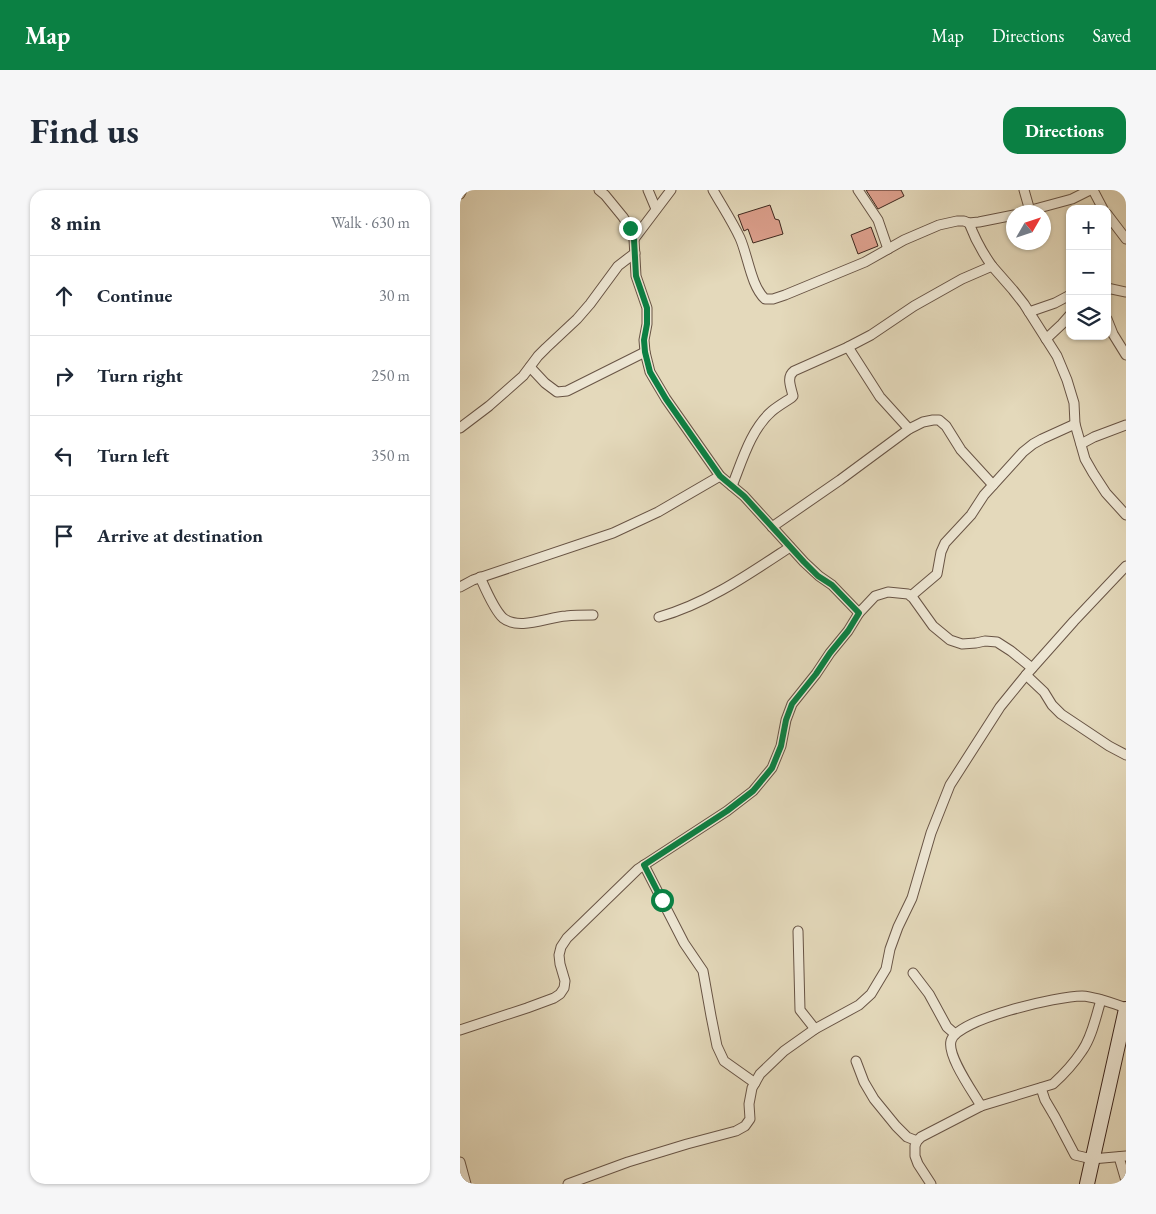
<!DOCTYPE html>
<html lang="en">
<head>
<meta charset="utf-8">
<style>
	body { margin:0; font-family:"EB Garamond",serif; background:#f6f6f7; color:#1f2937 }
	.controls { position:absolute; right:15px; top:15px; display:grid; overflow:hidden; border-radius:10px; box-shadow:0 1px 4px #0004 }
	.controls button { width:45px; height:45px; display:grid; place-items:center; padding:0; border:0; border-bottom:1px solid #e0e1e3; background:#fff; color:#1f2937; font:25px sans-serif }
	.compass { position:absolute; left:546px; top:15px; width:45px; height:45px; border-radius:50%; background:#fff; box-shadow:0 1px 4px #0004; rotate:51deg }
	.stop { position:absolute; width:15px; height:15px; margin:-11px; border:4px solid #0b8043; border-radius:50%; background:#fff }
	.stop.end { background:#0b8043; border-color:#fff; box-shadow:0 1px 5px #0008 }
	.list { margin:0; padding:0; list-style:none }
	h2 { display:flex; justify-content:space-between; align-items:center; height:65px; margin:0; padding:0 20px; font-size:21px }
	h2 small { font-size:16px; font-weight:400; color:#747a83 }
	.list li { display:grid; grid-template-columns:32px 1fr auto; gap:15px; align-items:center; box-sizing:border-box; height:80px; padding:0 20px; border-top:1px solid #e0e1e3 }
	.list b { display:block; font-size:19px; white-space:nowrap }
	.list em { font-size:16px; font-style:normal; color:#747a83 }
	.icon { flex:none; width:28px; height:28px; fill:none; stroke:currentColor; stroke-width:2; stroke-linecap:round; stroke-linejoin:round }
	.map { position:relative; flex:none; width:666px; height:994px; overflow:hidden; border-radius:15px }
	header { display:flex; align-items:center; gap:30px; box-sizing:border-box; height:70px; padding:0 25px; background:#0b8043; color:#fff }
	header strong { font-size:24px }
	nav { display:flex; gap:28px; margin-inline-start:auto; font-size:18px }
	.intro { display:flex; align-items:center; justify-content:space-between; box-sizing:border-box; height:120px; padding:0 30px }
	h1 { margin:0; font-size:35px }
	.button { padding:12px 22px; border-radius:15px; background:#0b8043; color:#fff; font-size:18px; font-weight:700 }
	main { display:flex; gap:30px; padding:0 30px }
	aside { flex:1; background:#fff; border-radius:15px; box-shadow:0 1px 4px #0004 }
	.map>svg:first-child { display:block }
</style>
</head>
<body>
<header>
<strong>Map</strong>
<nav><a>Map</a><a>Directions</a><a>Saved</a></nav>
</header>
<div class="intro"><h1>Find us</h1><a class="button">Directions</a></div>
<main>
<aside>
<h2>8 min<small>Walk · 630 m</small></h2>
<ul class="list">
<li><svg class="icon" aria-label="ahead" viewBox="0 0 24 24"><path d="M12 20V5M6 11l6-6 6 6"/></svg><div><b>Continue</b></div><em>30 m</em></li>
<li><svg class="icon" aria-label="right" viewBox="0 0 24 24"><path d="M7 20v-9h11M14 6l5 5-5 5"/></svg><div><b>Turn right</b></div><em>250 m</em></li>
<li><svg class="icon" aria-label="left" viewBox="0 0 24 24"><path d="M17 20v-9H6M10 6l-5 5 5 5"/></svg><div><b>Turn left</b></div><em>350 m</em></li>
<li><svg class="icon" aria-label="arrive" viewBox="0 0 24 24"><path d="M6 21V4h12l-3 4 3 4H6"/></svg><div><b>Arrive at destination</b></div></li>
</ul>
</aside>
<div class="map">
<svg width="666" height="994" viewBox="0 0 666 994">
	<rect width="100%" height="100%" fill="#e4d9bb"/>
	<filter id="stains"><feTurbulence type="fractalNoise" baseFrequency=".004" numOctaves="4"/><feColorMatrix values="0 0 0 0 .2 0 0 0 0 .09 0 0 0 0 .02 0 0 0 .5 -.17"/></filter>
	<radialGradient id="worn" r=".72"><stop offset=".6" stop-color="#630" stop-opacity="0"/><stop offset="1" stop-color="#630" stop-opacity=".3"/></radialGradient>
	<!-- building -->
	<g fill="#dc9f8c" stroke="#3e271e">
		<path d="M406,0h35l3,6 -26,13z"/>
		<path d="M310,15l5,14 4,1 4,14 -30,9 -5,-14 -4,2 -6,-16z"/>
		<path d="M411,37l7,19 -20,8 -7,-19z"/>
	</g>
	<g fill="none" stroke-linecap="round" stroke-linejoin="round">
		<!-- street casing -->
		<g stroke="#685445" stroke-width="11">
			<g id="street">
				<path d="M139,0l6,5 18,22 7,11 4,11 2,37 11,32v16l-3,16 1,12 5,20 16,27 54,77 24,20 60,66 15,14 13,9 27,28"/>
				<path d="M188,0l8,19"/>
				<path d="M253,0c9,16 19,31 27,48 8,18 11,48 25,61h8l12,-4 80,-33 39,-22 35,-15 18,-4h7l5,2 10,-1 35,-7"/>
				<path d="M398,0l20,30 10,29"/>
				<path d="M564,0l6,21"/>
				<path d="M633,0l10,19"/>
				<path d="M0,4l2,-4"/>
				<path d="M564,22l48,-13 18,-9"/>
				<path d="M647,24l19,25"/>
				<path d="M509,33c6,16 13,29 23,43"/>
				<path d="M174,49l37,-49"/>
				<path d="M647,98l19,4"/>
				<path d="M569,122l26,-9 15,-8"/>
				<path d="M647,129l6,15 13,21"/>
				<path d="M586,149l16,-15 8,-9"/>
				<path d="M388,157l32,50 29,32"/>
				<path d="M70,177l15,16 12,9 10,-1 78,-39"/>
				<path d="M0,238l29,-22 34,-30 15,-20 8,-8 31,-29 13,-15 28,-38 17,-13"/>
				<path d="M621,254l13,-7 32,-12"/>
				<path d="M272,296c10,-25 19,-57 40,-75 6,-5 13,-9 19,-13l2,-2c-2,-9 -7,-19 1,-25l54,-24 23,-12 43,-29 48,-27 30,-13 21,24 11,14 33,52 10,24 7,23 1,21 10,35 8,14 13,20 20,22"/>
				<path d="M312,337l68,-47 69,-51 14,-7 10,-2h6l7,6 15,24 32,35"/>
				<path d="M20,387c5,11 14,33 23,41 16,13 45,-1 63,-2 9,-1 18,-1 27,-1"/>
				<path d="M0,397l13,-7 140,-47 45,-21 62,-36"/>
				<path d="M451,406l26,-22 4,-22 4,-9 26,-28 13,-20 39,-43 10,-8 9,-5 33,-15"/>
				<path d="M199,427c47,-13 90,-43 131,-70"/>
				<path d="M566,485l18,17 8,13 9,9 48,32 17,9"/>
				<path d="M184,675l40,78 19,28 8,45 6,30 7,15 31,22"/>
				<path d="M338,741l2,79 15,19"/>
				<path d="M453,783l16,21 18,33 8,7"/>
				<path d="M0,840l67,-22 27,-10 6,-4 4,-6 1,-7 -5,-17 -1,-9 2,-8 6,-9 71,-69 89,-58 26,-20 19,-23 9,-22 5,-26 6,-16 24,-30 14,-21 18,-22 11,-18 16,-17 13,-4 20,2 5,4 20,28 17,14 12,4 14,-1 9,-2 12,1 14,9 21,17"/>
				<path d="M396,871l8,21 10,17 22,27 11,11 10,4"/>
				<path d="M581,898l4,12 10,17 20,38 17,4 34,-3"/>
				<path d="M521,916c-8,-14 -34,-50 -30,-65 5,-22 108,-45 131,-45 15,1 30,7 44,12"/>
				<path d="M659,967l7,24"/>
				<path d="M0,972l6,22"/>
				<path d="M108,994l60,-22 59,-18 49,-13 9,-5 5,-7 -1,-15 3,-16 8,-14 24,-23 31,-22 44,-24 12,-11 15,-25 4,-20 8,-22 14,-29 19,-65 19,-48 50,-78 26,-32 48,-54 52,-55"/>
				<path d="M471,994l-13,-20 -3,-8v-10l2,-5 4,-4 60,-31 72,-22c10,-9 21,-21 29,-33 10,-14 14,-35 19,-51"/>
			</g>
		</g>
		<!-- secondary casing -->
		<g stroke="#3e271e" stroke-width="16">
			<path id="secondary" d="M627,994l39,-175"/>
		</g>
		<!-- street -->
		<use href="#street" stroke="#ede6d3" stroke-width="9"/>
		<!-- secondary -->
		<use href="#secondary" stroke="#ede6d3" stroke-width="14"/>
	</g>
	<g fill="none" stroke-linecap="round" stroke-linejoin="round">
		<!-- route -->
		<path stroke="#0b8043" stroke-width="6" d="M170,38l4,11 2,37 11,32v16l-3,16 1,12 5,20 16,27 54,77 24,20 60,66 14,14 14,9 27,28 -11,18 -18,22 -14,21 -24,30 -6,16 -5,26 -9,22 -19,23 -26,20 -83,54 18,35"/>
	</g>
	<rect width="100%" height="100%" filter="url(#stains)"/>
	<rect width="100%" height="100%" fill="url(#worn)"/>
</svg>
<div class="controls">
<button>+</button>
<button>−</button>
<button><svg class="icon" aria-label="layers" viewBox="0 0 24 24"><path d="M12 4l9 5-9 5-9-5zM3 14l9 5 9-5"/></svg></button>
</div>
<svg class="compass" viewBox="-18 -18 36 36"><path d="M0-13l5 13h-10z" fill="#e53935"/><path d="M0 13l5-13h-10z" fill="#747a83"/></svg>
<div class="stop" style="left:202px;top:710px"></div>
<div class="stop end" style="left:170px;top:38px"></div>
</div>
</main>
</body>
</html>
